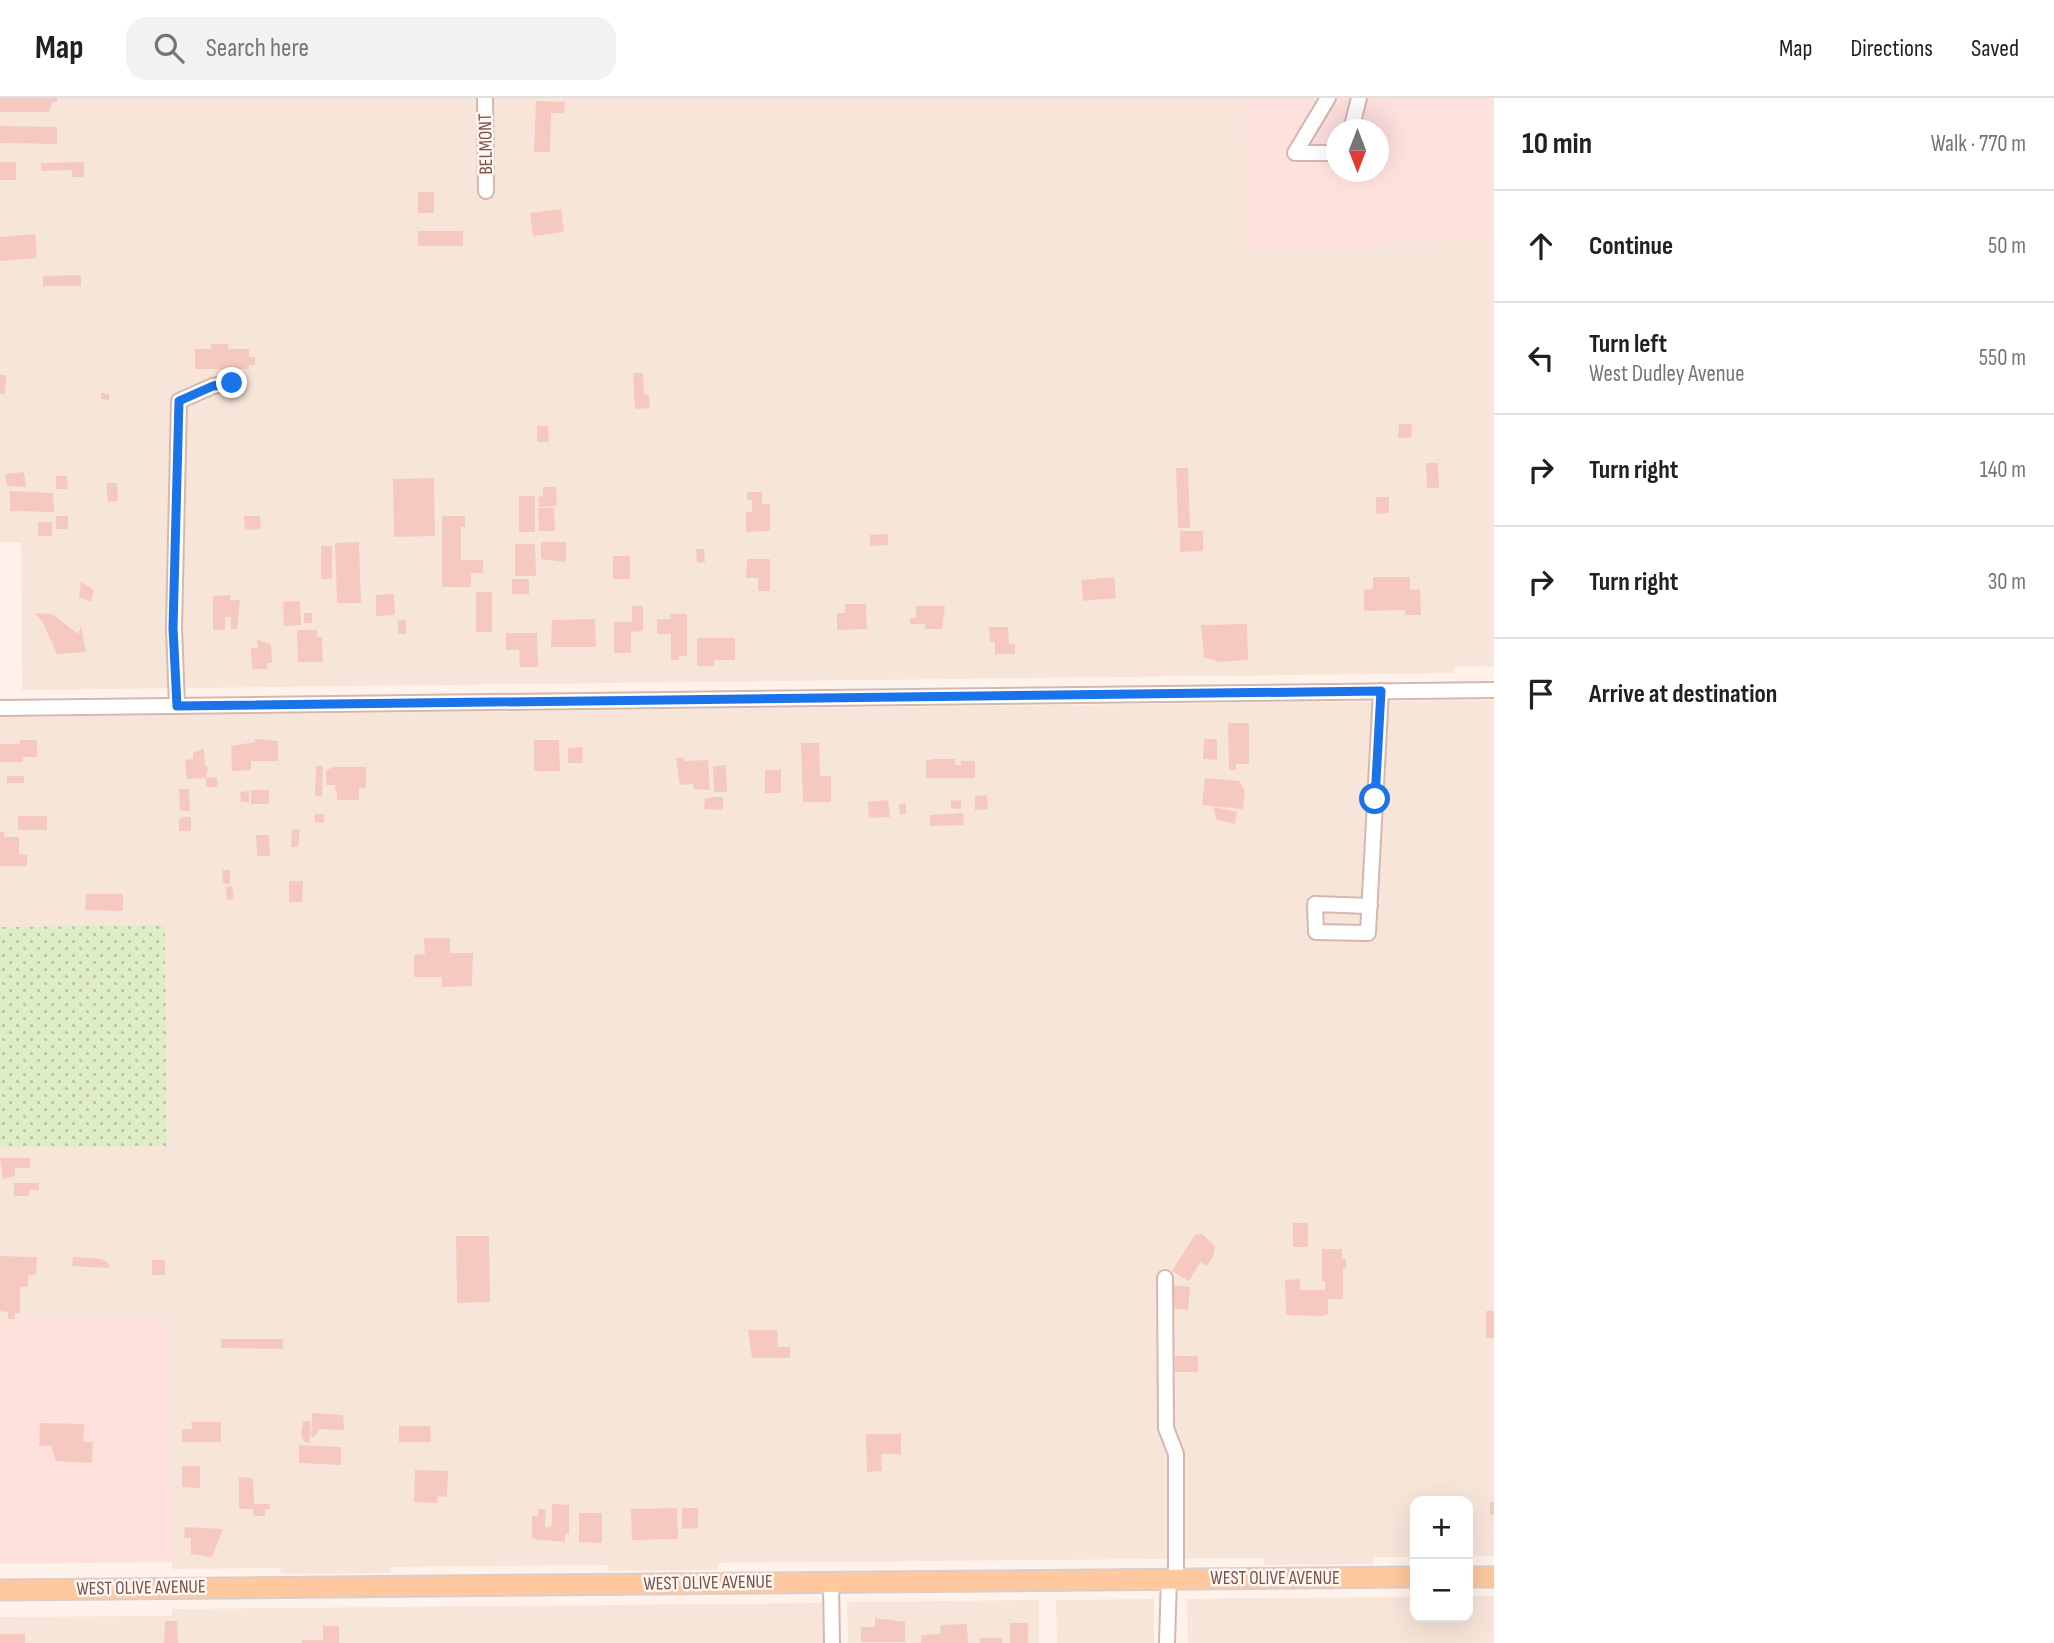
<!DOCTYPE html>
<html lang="en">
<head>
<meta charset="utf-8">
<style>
	body { margin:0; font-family:"Sofia Sans Condensed",sans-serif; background:#f2f2f2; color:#202124 }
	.controls { position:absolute; right:21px; bottom:21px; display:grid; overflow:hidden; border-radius:14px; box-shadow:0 7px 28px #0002 }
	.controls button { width:63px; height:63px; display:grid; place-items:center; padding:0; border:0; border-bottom:2px solid #e0e0e0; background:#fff; color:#202124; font:35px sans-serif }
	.compass { position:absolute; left:1326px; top:21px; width:63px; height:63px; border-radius:50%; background:#fff; box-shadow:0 7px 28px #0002; rotate:180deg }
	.stop { position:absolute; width:21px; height:21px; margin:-16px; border:5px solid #1a73e8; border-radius:50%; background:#fff }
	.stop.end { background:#1a73e8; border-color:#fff; box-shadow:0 2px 7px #0008 }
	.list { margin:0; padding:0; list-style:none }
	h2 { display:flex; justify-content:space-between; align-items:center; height:91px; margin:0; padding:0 28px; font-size:30px }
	h2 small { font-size:23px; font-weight:400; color:#757577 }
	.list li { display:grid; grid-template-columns:46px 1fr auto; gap:21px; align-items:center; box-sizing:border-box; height:112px; padding:0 28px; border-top:2px solid #e0e0e0 }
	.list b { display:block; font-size:26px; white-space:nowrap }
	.list p { margin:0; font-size:23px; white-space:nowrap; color:#757577 }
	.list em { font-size:23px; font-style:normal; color:#757577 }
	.icon { flex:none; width:38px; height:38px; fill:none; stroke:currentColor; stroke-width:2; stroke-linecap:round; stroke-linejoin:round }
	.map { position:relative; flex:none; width:1494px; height:1545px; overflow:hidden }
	header { display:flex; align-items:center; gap:42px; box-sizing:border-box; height:98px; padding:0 35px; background:#fff; border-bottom:2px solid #e0e0e0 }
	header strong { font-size:33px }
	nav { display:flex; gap:38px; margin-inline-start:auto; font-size:24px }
	.search { width:490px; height:63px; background:#f2f2f2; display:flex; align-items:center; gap:18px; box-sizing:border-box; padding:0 24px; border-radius:21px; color:#757577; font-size:26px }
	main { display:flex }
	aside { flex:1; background:#fff }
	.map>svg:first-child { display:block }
</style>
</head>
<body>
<header>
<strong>Map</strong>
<div class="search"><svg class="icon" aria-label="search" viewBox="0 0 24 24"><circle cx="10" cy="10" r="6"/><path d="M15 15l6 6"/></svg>Search here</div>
<nav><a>Map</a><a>Directions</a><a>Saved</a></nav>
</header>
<main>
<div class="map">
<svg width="1494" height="1545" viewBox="0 0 1494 1545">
	<defs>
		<pattern id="grass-dots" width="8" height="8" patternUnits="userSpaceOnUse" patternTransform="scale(1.75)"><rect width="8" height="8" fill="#deedc6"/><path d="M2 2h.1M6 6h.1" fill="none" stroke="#b9c2a3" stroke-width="1.8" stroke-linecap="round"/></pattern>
	</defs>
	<rect width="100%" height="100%" fill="#fef2ea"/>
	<!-- residential -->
	<g fill="#f8e5da">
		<path d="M0,0h1245l2,147 247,-4v425l-39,1 -1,6 -1432,17 -1,-147 -21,-1z"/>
		<path d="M1494,602v856h-26v-55h-53v56h-42v7l-109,1 -1,-7 -545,5v7l-109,1 -1,-6 -217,2 -1,6 -109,1 -1,-6 -108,1 -3,-247 -169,1v-176l167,-2 -2,-220 -165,2v-210z"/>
		<path d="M1468,1498h26v47h-306l-1,-44 228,-2v20h53z"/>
		<path d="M1154,1501v44h-97l-1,-43z"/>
		<path d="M1039,1502v43h-191l-1,-41z"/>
		<path d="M827,1505l1,40h-828v-26l172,-1v-7z"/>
	</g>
	<!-- commercial -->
	<g fill="#fee0dd" fill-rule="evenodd">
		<path d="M1245,0h249v143l-247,4zM1336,32h42v42h-42z"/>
		<path d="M169,1224l3,240 -172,2v-241z"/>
	</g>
	<!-- grass -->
	<path fill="url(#grass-dots)" d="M165,827l2,221 -167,1v-220z"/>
	<!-- building -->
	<g fill="#f5c9bf">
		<path d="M0,0h57v4h-5l-3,10h-49z"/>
		<path d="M536,3l29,1 -1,11h-13l-1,39h-16z"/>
		<path d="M0,28l57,1v17l-57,-1z"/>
		<rect x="0" y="64" width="16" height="18"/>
		<path d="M84,64v15h-12v-7l-31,1v-8z"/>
		<rect x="418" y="94" width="16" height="21"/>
		<path d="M561,111l3,23 -31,4 -3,-23z"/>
		<rect x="418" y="133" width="45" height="15"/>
		<path d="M35,136l2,24 -37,3v-24z"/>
		<path d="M81,177v11h-38v-10z"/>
		<path d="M211,246h17v5h21v8h6v8h-6v4h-54v-20h16z"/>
		<path d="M633,275h10l1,22h5l1,13 -15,1z"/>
		<path d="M0,277h6l-1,19h-5z"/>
		<path d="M101,295l8,1v6l-8,-1z"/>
		<path d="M1399,326h13l-1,14h-13z"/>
		<path d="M537,328h11l1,16h-12z"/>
		<path d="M1426,365h12l1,25h-12z"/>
		<path d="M1176,370h12l2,60h-12z"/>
		<path d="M24,374l2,15 -19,-1 -2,-12z"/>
		<path d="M56,378h11l1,13h-12z"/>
		<path d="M434,380l1,58 -41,1 -1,-58z"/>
		<path d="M106,385h11l1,18 -10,1z"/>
		<path d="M543,389h13l1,19 -18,1 -1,-10 5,-1z"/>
		<path d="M10,393l43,2 1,19 -44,-1z"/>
		<path d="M747,394h15v12h8v27l-24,1v-20h6v-12h-5z"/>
		<rect x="519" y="398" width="16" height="36"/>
		<path d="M1376,399h13v16l-13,1z"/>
		<path d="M538,410h16l1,23h-16z"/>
		<rect x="56" y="418" width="12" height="13"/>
		<path d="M244,418h16l1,13 -16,1z"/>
		<path d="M442,418h23v11h-4v33h22v13h-12v14h-29z"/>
		<rect x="38" y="424" width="14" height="14"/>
		<path d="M1180,433h23v20l-23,1z"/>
		<path d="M888,436v11l-18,1v-11z"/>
		<path d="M359,444l2,61h-24l-2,-60z"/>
		<path d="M541,444h25v20l-25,-3z"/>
		<path d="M515,446h20l1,32h-21z"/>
		<rect x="321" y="448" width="11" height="33"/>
		<path d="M696,451h8l1,13 -8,1z"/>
		<rect x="613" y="458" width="17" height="23"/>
		<path d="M747,461h23v32h-12v-13h-12z"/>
		<path d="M1114,479l2,21 -33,3 -2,-21z"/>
		<path d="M1373,479h37v13l10,-1 1,26h-16v-5l-41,1v-21l9,-1z"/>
		<rect x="512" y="481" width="17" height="15"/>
		<path d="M81,484l13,8 -3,12 -12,-5z"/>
		<rect x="476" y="494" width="16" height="40"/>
		<path d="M394,496l1,21 -19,1v-21z"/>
		<path d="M230,497v5h10l-3,29h-6v-12h-6v13h-12v-34z"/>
		<path d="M300,503l1,24 -17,1 -1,-24z"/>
		<path d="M845,506h21l1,25 -30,1v-17h8z"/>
		<path d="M632,508h11v25l-12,1v21h-17v-31h18z"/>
		<path d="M916,508h29l-3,23h-17v-5h-15v-6h6z"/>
		<path d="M35,515l17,1 26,20 3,-7 5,25 -29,2 -14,-31z"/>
		<rect x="304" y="515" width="8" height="10"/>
		<path d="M670,516h17v42h-8v4h-8v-26h-14v-15h14z"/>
		<path d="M595,521l1,28h-45l1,-27z"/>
		<path d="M406,522v14h-8v-13z"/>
		<path d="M1247,526l1,36 -28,2 -16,-5 -3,-32z"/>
		<path d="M989,529h19l1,17h6v10h-20v-12h-5z"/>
		<path d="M297,532h20v7h5l1,25h-25z"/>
		<path d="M506,535h31l1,34h-18l-1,-17h-13z"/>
		<path d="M697,540h38v22h-21v6h-17z"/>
		<path d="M257,542l14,4 1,19h-5v6h-15l-1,-21h7z"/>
		<path d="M1228,625h21v41h-13v6h-7z"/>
		<path d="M255,641l23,2v20h-27v9l-19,1 -1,-25 24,-4z"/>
		<path d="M1204,641h13v21l-14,-1z"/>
		<path d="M20,642h17v17h-14v5h-23v-18h20z"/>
		<path d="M534,642h25l1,31h-26z"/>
		<path d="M801,645h18l1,33h11v26h-28z"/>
		<path d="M582,649l1,16h-15v-15z"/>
		<path d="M204,650l1,18 3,1 -2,11 -19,1 -2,-19 8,-1v-6z"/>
		<path d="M676,660h7l1,3 24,-1 2,30 -16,-1 -1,-5 -13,1z"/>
		<path d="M932,661h23v6h6v-4h14v17h-49v-17z"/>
		<path d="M726,667l1,27h-13l-1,-26z"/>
		<path d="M316,668h7l-1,30h-7z"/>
		<path d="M334,669h32v21h-7v12h-22v-9l-3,-1 2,-5h-10v-15z"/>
		<rect x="765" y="672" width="16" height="23"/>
		<rect x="7" y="678" width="17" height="7"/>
		<path d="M217,679l1,10h-12v-9z"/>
		<path d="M1205,680l34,3 6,10 -2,18 -41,-4z"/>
		<path d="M179,691h10l1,22h-10z"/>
		<rect x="251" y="692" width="18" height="14"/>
		<path d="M249,693v11h-8l-1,-10z"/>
		<path d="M987,697l1,14 -13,1v-14z"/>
		<path d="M711,699h12v13l-19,-1 1,-10z"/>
		<path d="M888,702l2,17 -21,1 -1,-16z"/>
		<path d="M951,702l10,1v8l-10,-1z"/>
		<path d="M906,705v11l-6,1 -1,-11z"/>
		<path d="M1213,709l24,5 -2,12 -18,-4z"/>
		<path d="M963,715l1,12 -34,1v-11z"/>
		<path d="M315,716h9v9l-9,-1z"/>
		<rect x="18" y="718" width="29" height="14"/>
		<path d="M183,719h8v14h-12v-11z"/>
		<path d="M292,731h8l-2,18h-7z"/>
		<path d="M0,734h4v5h15v17l8,1v11h-27z"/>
		<path d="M256,737h13l1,21h-13z"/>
		<path d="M223,772h7v14l-8,-1z"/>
		<path d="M289,783h14l-1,21h-13z"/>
		<path d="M232,788l2,13 -7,1 -1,-13z"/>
		<path d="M86,796h37v17l-38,-1z"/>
		<path d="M424,840h26v15h23l-1,33 -30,1v-10h-28v-22l11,-1z"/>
		<path d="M0,1060h30v10h-15v8l-12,3z"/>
		<path d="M14,1085h25v7h-10v6h-15z"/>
		<rect x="1293" y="1125" width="15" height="24"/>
		<path d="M1202,1136l13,12 -2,11 -6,9 -7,-4 -11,19 -17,-10 23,-36z"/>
		<path d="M456,1138h33l1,66 -33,1z"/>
		<path d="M1322,1151h20v10h4v9h-3v31h-15v15l-7,2 -35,-1 -1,-35 15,-1v11h25v-9h-3z"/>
		<path d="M0,1158l37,1 -1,18h-8v12h-8v26h-5v6h-7v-7l-8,-1z"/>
		<path d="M73,1159l29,2 8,6 -3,3 -35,-2z"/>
		<rect x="152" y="1162" width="13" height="15"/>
		<path d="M1169,1187l21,2 -2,23 -21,-2z"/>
		<rect x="1486" y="1213" width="8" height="27"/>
		<path d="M748,1232h29l1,17h12v11h-38z"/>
		<path d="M221,1241h62v10l-62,-1z"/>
		<rect x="1175" y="1258" width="23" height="16"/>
		<path d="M312,1315l31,2 1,15 -25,-1 -4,8h-4z"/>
		<path d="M303,1323h7v22l-6,-1 -3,-7z"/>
		<path d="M191,1324h30v20h-39v-13h10z"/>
		<path d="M40,1325l44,1 -1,18h10l-1,21 -36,-2 -5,-15h-12z"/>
		<path d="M399,1328h31l1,16h-32z"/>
		<path d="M866,1336h35v20h-20l1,17 -15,1z"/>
		<path d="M299,1347l42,2v18l-42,-2z"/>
		<path d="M182,1368h18v22l-18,-1z"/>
		<path d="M415,1372l33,1 -1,26 -9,-1 -1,7 -23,-1z"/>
		<path d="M239,1379l14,1 1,26h15l1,5h-5v7h-11l-1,-7h-14z"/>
		<path d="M1448,1398v5h-24v-4z"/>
		<rect x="1490" y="1404" width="4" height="13"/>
		<path d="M552,1406l17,1v29h-4v8l-33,-3v-23h6v-7h8l-1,18h4l3,-3z"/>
		<path d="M677,1410l1,31 -46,1 -1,-31z"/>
		<path d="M682,1410h16v20l-16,1z"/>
		<path d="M579,1415h23v30l-23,-1z"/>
		<path d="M185,1429l38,2 -11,28 -21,-3v-16h-7z"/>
		<path d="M875,1520l30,4v20h-44v-15h14z"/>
		<path d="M165,1523h12l1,22h-14z"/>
		<rect x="1010" y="1525" width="18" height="20"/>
		<path d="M967,1526l1,19h-47v-8l20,-1 -1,-9z"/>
		<path d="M323,1528h16v17h-37v-3h21z"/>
		<rect x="0" y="1536" width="25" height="9"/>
		<rect x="980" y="1540" width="22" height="5"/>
	</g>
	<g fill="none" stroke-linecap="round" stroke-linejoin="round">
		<!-- minor casing -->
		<g stroke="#d4b8b0" stroke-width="18">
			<g id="minor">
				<path d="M485,0l1,93"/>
				<path d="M1328,0l-33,55h41"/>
				<path d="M1351,32l8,-32"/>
				<path d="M177,608l-3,-78 5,-227 34,-15 19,-3"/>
				<path d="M0,610l1494,-18"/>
				<path d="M1370,808l-55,-2 1,28 52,1 13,-242"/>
				<path d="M1165,1180l1,150 10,26v124"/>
				<path d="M831,1484l1,61"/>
				<path d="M1167,1545l2,-65"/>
			</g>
		</g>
		<!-- major casing -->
		<g stroke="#dacecc" stroke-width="23">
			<g id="major">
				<path d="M1468,1479h26"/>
				<path d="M0,1492l1415,-13"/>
			</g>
		</g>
		<!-- minor -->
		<use href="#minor" stroke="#fff" stroke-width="14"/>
		<!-- major -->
		<use href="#major" stroke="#ffc89f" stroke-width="19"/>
	</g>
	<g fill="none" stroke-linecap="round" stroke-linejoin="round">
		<!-- route -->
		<path stroke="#1a73e8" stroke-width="9" d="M232,285l-19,3 -34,15 -6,227 4,78 1204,-15 -6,108"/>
	</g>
	<g text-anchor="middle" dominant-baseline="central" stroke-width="5" stroke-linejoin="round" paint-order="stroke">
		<!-- street labels -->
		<g font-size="19" fill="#7b514a" stroke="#fff7f1">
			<text transform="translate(486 46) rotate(-91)">BELMONT</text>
			<text x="1275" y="1480">WEST OLIVE AVENUE</text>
			<text transform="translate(708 1485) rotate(-1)">WEST OLIVE AVENUE</text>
			<text transform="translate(141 1490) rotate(-1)">WEST OLIVE AVENUE</text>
		</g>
	</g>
</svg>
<div class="controls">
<button>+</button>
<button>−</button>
</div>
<svg class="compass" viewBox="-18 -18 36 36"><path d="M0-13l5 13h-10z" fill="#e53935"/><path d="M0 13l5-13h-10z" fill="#757577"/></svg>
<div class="stop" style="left:1375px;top:701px"></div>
<div class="stop end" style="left:232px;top:285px"></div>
</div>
<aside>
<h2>10 min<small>Walk · 770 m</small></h2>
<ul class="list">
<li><svg class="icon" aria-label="ahead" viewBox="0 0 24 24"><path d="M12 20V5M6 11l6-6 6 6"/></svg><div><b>Continue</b></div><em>50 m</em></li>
<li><svg class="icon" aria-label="left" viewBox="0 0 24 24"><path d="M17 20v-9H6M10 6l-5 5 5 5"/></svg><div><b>Turn left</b><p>West Dudley Avenue</p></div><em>550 m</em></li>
<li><svg class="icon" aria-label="right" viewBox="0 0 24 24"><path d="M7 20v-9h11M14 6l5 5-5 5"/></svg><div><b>Turn right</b></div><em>140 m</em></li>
<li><svg class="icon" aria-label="right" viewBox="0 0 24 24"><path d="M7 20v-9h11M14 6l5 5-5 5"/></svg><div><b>Turn right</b></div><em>30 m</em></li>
<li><svg class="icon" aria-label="arrive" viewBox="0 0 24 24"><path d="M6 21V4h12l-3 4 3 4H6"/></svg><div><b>Arrive at destination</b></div></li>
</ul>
</aside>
</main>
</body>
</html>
